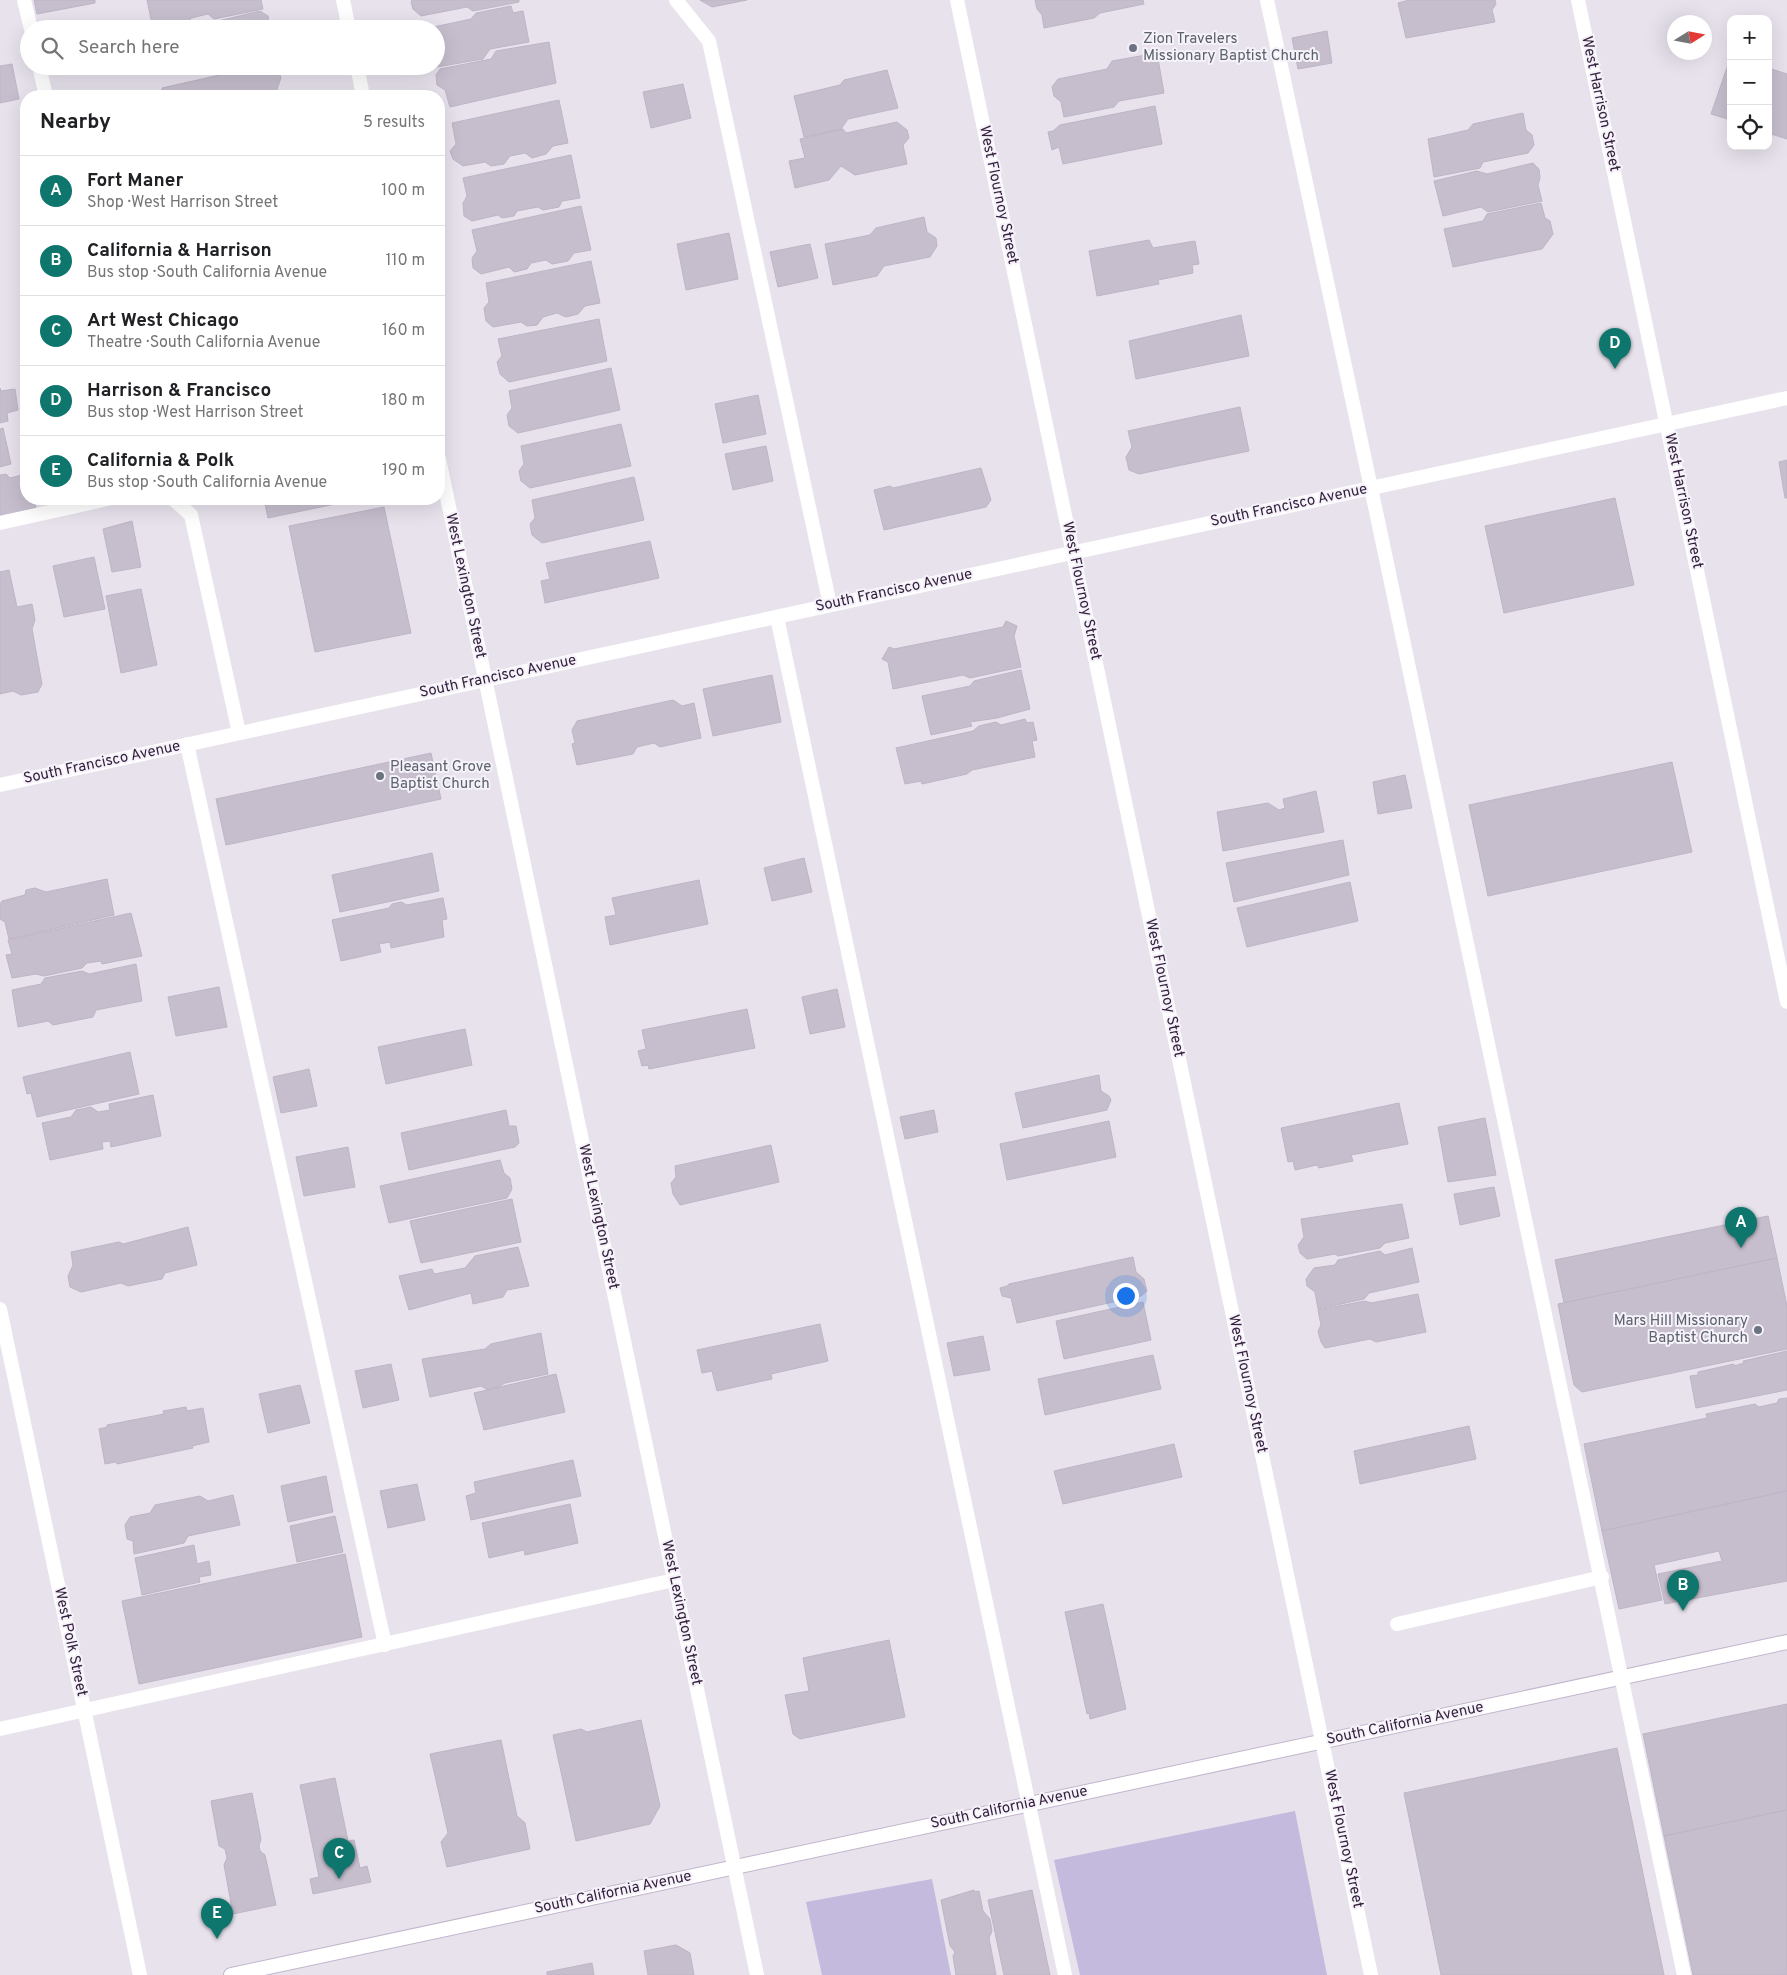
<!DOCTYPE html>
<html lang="en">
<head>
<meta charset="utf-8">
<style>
	body { margin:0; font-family:Overpass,sans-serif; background:#f6f6f6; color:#202124 }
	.controls { position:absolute; right:15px; top:15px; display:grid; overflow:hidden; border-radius:10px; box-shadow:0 5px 20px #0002 }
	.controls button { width:45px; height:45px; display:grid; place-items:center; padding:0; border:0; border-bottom:1px solid #e0e0e0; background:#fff; color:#202124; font:25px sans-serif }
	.compass { position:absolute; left:1667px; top:15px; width:45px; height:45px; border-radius:50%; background:#fff; box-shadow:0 5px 20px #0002; rotate:79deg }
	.you { position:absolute; left:1125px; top:1295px; width:18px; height:18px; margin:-12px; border:4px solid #fff; border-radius:50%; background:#1a73e8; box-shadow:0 0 0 8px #1a73e833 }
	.badge { display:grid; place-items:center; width:32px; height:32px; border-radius:50%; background:#0f766e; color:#fff; font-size:16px; font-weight:700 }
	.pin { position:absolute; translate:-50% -41px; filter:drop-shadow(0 1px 2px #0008) }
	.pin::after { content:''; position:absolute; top:26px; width:18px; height:15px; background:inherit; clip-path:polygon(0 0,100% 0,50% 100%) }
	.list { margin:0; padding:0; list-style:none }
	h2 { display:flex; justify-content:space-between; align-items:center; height:65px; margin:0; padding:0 20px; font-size:21px }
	h2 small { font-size:16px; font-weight:400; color:#757577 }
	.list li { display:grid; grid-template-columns:32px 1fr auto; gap:15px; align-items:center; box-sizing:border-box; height:70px; padding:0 20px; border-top:1px solid #e0e0e0 }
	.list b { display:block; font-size:19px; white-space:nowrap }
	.list p { margin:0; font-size:16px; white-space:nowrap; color:#757577 }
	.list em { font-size:16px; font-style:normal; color:#757577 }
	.icon { flex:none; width:28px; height:28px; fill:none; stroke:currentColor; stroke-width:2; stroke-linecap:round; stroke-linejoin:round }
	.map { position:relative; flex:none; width:1787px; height:1975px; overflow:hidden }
	.search { position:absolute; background:#fff; box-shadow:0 5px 20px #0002; left:20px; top:20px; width:425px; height:55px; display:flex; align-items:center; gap:12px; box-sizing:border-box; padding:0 18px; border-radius:28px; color:#757577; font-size:19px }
	.panel { position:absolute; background:#fff; box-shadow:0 5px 20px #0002; left:20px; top:90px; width:425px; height:415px; border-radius:20px }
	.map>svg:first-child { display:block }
</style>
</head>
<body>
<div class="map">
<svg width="1787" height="1975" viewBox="0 0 1787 1975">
	<rect width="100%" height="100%" fill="#e7e2ec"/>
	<!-- green -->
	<g fill="#c3bade">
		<path d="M1295,1811l32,164h-247l-26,-115z"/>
		<path d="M932,1879l19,96h-129l-16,-73z"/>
	</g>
	<!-- building -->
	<g fill="#c6becd" stroke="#beb4c6">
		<path d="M34,0h61v3l-58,11z"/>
		<path d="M147,0h114l2,9 -49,10 -6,-5 -17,4 -4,7 -18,4h-16z"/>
		<path d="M412,0h107v2l-46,9 -6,-4 -46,9 -8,-7 -2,-7z"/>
		<path d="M700,0h47l-35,7z"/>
		<path d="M1035,0h108l1,4 -44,9 -6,5 -50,10 -2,-13 -5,-6z"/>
		<path d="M1409,0h86l1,4 -4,6 3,12 -89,16 -8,-35z"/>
		<path d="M511,6l2,7 10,-2 6,31 -39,7 -7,10 -52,9v-2h5v-37h-12l47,-10 5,-6z"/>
		<path d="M260,11l8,5 2,13h-94l19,-5 6,4 11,-2 6,-5z"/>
		<path d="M1327,31l5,32 -34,6 -6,-31z"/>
		<path d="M549,42l7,41 -106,24 -5,-17 -8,-5 -1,-10 4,-6 51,-10 5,-8z"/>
		<path d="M1157,53l7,40 -45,8 -5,6 -50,10 -3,-15 -7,-6 -2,-9 6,-8 49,-10 5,-8z"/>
		<path d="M1731,56v64l-20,-6z"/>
		<path d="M12,64l7,35 -19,4v-37z"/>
		<path d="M161,66h25l-24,5z"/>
		<path d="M236,66h41l4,12 -4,11 1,7h-115l-1,-8 62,-14 7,-7z"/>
		<path d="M1768,68l19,6v65l-19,-6z"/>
		<path d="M887,70l11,38 -50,11 -7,10 -37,8 -10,-41 46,-11 4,-5z"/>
		<path d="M683,84l8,34 -40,10 -8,-36z"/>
		<path d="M559,100l9,43 -15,3 -7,8 -14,4 -7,-5 -15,3 -6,8 -13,2 -6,-4 -22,4 -10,-7 -3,-8 6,-7 -4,-21z"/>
		<path d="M1155,106l7,38 -99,20 -4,-17 -7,3 -4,-18 5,-1 7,-6z"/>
		<path d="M1523,113l3,17 6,5 2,10 -6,8 -45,9 -3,6 -46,9 -6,-38 40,-9 5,-6z"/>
		<path d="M897,122l10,8 2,8 -6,7 4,19 -52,11 -14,-9 -12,14 -34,8 -6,-27 16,-3 -5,-19 43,-10 3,4z"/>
		<path d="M571,155l9,43 -18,3 -3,6 -16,3 -5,-3 -21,4 -3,5 -12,2 -4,-3 -26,6 -8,-5 -1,-13 4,-7 -4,-18z"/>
		<path d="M1533,163l6,6 1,9 -2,7 4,16 -54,11 -7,-5 -38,9 -9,-35 43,-10 10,3z"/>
		<path d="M1541,203l4,15 5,3 3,13 -11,15 -89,18 -9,-38 39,-8 4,-7z"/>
		<path d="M581,206l10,44 -17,3 -6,8 -16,3 -6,-4 -15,3 -4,6 -13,3 -5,-5 -28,7 -8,-6 -1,-10 5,-7 -5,-21z"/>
		<path d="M924,217l3,15 9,6 1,8 -7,11 -46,9 -7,10 -44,9 -8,-41 45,-9 6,-7z"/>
		<path d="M729,233l9,46 -52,11 -9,-46z"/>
		<path d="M1149,240l4,8 42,-7 4,23 -7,1 1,8 -35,7 1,4 -62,12 -8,-45z"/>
		<path d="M810,244l8,34 -40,9 -8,-35z"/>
		<path d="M591,261l9,42 -15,3 -7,8 -12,3 -9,-4 -14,4 -6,8 -10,1 -6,-4 -28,5 -7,-6 -2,-13 5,-6 -3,-19z"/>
		<path d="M1241,315l8,41 -113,23 -7,-38z"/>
		<path d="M599,319l8,42 -98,21 -9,-8 -3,-12 5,-6 -4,-17z"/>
		<path d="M611,368l9,42 -102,23 -9,-7 -2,-11 5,-7 -3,-17z"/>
		<path d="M0,388l1,3 14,-2 3,21 -11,3 1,8 -8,2z"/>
		<path d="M758,395l8,39 -43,9 -8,-39z"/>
		<path d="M1240,407l9,44 -110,23 -10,-4 -3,-13 6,-10 -4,-16z"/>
		<path d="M621,424l10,42 -101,22 -9,-7 -2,-10 5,-7 -3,-18z"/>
		<path d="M3,428l8,36 -11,3v-38z"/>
		<path d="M766,446l7,35 -40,9 -8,-36z"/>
		<path d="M1787,460v38h-2l-6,-36z"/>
		<path d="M981,468l10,32 -5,7 -102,23 -10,-40 16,-4 3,2z"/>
		<path d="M6,474l4,4 16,-4v25h8l2,9 -36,8v-41z"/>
		<path d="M634,477l10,43 -102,23 -10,-8 -2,-11 5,-6 -3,-18z"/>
		<path d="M1615,498l19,87 -130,28 -19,-87z"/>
		<path d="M264,499h95l-91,19z"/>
		<path d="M384,507l27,126 -96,19 -26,-126z"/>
		<path d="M132,521l9,46 -29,5 -9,-43z"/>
		<path d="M650,541l9,37 -114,25 -4,-22 9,-2 -4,-16z"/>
		<path d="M94,557l11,52 -41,8 -11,-51z"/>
		<path d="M9,570l8,37 15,-3 3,16 -3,9 10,55 -4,8 -17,3 -8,-4 -13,3v-122z"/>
		<path d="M141,589l16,76 -36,8 -15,-77z"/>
		<path d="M1006,621l11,5 -3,10 7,31 -51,11 -7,-3 -70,14 -5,-27 -6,-3 7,-12 5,2 109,-22z"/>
		<path d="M1021,670l9,39 -33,9 -27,4 2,4 -41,9 -9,-39 48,-10 4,-5z"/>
		<path d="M772,675l9,47 -68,14 -10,-47z"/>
		<path d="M673,700l9,6 12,-3 7,35 -41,9 -6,-4 -17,4 -4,7 -56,11 -5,-21 3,-1 -3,-13 5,-9z"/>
		<path d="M1025,719l2,4 6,-1 4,18 -5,1 3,16 -63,13 -5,4 -45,10 -1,-3 -16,3 -9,-36 77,-17 6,-5 17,-4 5,3z"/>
		<path d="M431,753l10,46 -215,46 -10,-46z"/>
		<path d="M1672,762l20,90 -204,44 -19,-91z"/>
		<path d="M1405,775l7,33 -34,6 -5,-32z"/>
		<path d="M1316,791l8,41 -101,19 -6,-39 51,-9 11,7 6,-2 -2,-9z"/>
		<path d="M1343,840l6,35 -115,27 -8,-39z"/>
		<path d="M432,853l7,38 -99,21 -8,-37z"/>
		<path d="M804,858l8,34 -40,9 -8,-33z"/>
		<path d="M107,879l7,36 -105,24 -4,-17 -5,-3v-15l2,-3 23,-6 1,-5 9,-2 11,4z"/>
		<path d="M699,880l9,44 -98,21 -5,-28 11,-2 -4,-17z"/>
		<path d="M1350,882l8,39 -111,26 -10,-39z"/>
		<path d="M443,898l4,21 -5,1 2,17 -53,11 -1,-6 -11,2 2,8 -40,9 -9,-41 57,-12 3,-4 9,-2 6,3z"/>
		<path d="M131,913l11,43 -40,8 -1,-3 -14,2 -5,5 -38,8 -8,-2 -24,4 -6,-23 6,-1 -4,-14z"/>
		<path d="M136,964l6,37 -46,9 -3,7 -40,8 -5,-4 -30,6 -6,-37 29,-6 4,-6 37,-7 7,3z"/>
		<path d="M219,987l8,40 -51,9 -8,-39z"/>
		<path d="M837,989l8,38 -35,7 -8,-37z"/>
		<path d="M747,1009l8,39 -106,21 -1,-4 -6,1 -4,-15 8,-2 -4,-19z"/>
		<path d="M465,1029l7,36 -86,19 -8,-37z"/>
		<path d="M130,1052l9,42 -102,23 -6,-24 -4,1 -4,-17z"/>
		<path d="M309,1069l8,37 -36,7 -8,-36z"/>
		<path d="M1099,1075l2,16 8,5 2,4 -4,10 -84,18 -8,-35z"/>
		<path d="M153,1095l8,41 -50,11 -1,-6 -8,1 1,7 -53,11 -8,-37 29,-6 5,-7 15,-3 7,5 12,-2 -1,-6z"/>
		<path d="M1399,1103l9,41 -57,11 2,6 -34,7 -2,-3 -22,5 -2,-9 -5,1 -7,-34z"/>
		<path d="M506,1110l3,16h7l3,17 -4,4 -106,23 -8,-37z"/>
		<path d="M934,1110l4,22 -33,7 -5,-22z"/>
		<path d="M1485,1118l11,57 -48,7 -10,-55z"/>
		<path d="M1109,1121l7,36 -109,23 -7,-36z"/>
		<path d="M771,1145l8,37 -99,23 -7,-11 -2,-11 5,-6 -1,-11z"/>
		<path d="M348,1147l7,40 -51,9 -8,-39z"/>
		<path d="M500,1160l4,13 6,5 2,11 -5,9 -118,25 -9,-37z"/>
		<path d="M1494,1187l6,29 -40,9 -6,-31z"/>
		<path d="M512,1199l9,43 -100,21 -11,-42z"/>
		<path d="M1402,1204l7,34 -24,5 -5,5 -42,8 -3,-2 -28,5 -7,-6 -2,-8 6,-8 -3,-18z"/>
		<path d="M1768,1216l9,42 -213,45 -9,-43z"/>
		<path d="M188,1227l9,38 -32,8 -3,6 -34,7 -7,-3 -40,9 -11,-5 -2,-11 5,-11 -2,-13 48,-10 4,2z"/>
		<path d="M518,1247l11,39 -22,4 -4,7 -30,7 -2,-11 -62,17 -10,-34 33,-7 2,5 31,-6 10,-12z"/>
		<path d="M1412,1248l7,34 -50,11 -5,6 -46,10 -3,-17 -8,-6 -1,-7 8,-11 21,-3 3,-5 42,-9 5,4z"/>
		<path d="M1133,1257l3,15 8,7 3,12 -6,5 -124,27 -6,-25 -9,-2 -2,-8 7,-2 2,-2z"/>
		<path d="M1777,1258l10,48v43l-205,43 -8,-7 -16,-81z"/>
		<path d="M1418,1294l8,38 -50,10 -6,-3 -45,9 -4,-6 -3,-11 3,-6 -3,-15 47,-9 6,2z"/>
		<path d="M1143,1302l8,38 -87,19 -8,-38z"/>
		<path d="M820,1324l8,37 -57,13 1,5 -55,12 -5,-20 -10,2 -5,-23z"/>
		<path d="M541,1333l7,41 -43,9 -5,3 -12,4 -7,-4 -51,11 -8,-38 63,-10 6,-5z"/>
		<path d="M983,1336l7,34 -36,6 -7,-33z"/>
		<path d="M1787,1351v39l-91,18 -6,-32 8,-1v-3l36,-8v2l10,-3 -1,-2z"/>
		<path d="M1153,1355l8,34 -116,26 -7,-36z"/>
		<path d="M391,1364l8,36 -36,8 -8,-37z"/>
		<path d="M556,1374l9,38 -81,18 -10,-37z"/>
		<path d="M300,1385l10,38 -42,10 -9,-39z"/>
		<path d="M1787,1398v93l-185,40 -18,-87 123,-26 -1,-4 49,-10 4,3 18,-4 2,-4z"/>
		<path d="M186,1407l1,4 16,-3 6,34 -17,4 1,2 -76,16 -1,-2 -11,2 -6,-35 8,-2v-2l57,-11 -1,-3z"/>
		<path d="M1469,1426l7,33 -116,25 -6,-33z"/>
		<path d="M1174,1444l8,33 -119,27 -9,-33z"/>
		<path d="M573,1460l8,36 -110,24 -5,-24 10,-3 -2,-11z"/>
		<path d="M326,1476l7,36 -45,10 -7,-36z"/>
		<path d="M417,1484l8,36 -37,8 -8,-37z"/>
		<path d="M1787,1491v90l-122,23 -7,-30 64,-13 -3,-10 -65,14 8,35 -43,9 -17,-78z"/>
		<path d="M233,1495l7,30 -52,11 -4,7 -50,11 -1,-13 -6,-2 -2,-14 5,-8 20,-4 5,-8 45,-9 8,5z"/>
		<path d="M570,1504l8,39 -53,12 -1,-5 -35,8 -7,-35z"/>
		<path d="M335,1516l8,36 -46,10 -7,-36z"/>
		<path d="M194,1545l3,19 12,-3 2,14 -12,2 1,5 -58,13 -7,-37z"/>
		<path d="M345,1554l17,83 -223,47 -17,-83z"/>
		<path d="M1103,1604l23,105 -36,10 -1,-6 -2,1 -22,-102z"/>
		<path d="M889,1640l16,77 -105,22 -7,-5 -8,-39 24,-4 -6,-33z"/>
		<path d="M1787,1704v106l-123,26 -21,-102z"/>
		<path d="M641,1720l19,86 -10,18 -74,17 -23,-106 28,-6 6,3z"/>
		<path d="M501,1740l16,76 8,7 5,26 -83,18 -6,-25 7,-9 -18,-79z"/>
		<path d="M1617,1748l47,227h-223l-37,-182z"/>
		<path d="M335,1778l13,63 6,-1 6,28 7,-2 4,16 -58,12 -3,-15 9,-2 -19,-92z"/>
		<path d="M252,1793l9,46 -2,7 1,5 5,4 11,50 -43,9 -9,-49 3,-7 -2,-9 -6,-3 -8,-45z"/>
		<path d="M1787,1810v165h-94l-29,-139z"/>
		<path d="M974,1890l1,2 4,-1 4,20 7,8 2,12 -3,7 7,37h-40l-3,-19 2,-4 -5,-6 -9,-46z"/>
		<path d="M1032,1890l18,85h-46l-16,-75z"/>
		<path d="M676,1945l14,8 4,22h-46l-4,-24z"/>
		<path d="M592,1963l2,12h-47v-3z"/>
	</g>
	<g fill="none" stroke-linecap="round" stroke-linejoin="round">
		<!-- secondary casing -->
		<g stroke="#c3b5cc" stroke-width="16">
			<path id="secondary" d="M231,1975l1556,-333"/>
		</g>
		<!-- service -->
		<g stroke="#fff" stroke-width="14">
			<path d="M24,0l7,29"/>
			<path d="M676,0l33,41 121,564"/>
			<path d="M1267,0l114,535 303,1440"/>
			<path d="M39,66l7,30"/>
			<path d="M173,499l18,16 48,218"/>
			<path d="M0,523l108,-24"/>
			<path d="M777,617l288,1358"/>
			<path d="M187,744l198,901"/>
			<path d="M1397,1624l205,-47"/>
			<path d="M0,1729l674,-149"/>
		</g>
		<!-- minor -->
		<g stroke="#fff" stroke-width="14">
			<path d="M343,0l6,29"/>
			<path d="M957,0l414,1975"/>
			<path d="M357,66l6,30"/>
			<path d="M439,459l318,1516"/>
			<path d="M0,785l1787,-387"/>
			<path d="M0,1309l140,666"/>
		</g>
		<!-- tertiary -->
		<path stroke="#fff" stroke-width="14" d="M1578,0l209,1002"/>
		<!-- secondary -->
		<use href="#secondary" stroke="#fff" stroke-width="14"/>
	</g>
	<!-- markers -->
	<g fill="#6b7280" stroke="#f5f2f9" stroke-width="2">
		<circle cx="1133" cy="48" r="5"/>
		<circle cx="380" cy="776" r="5"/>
		<circle cx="1758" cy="1330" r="5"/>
	</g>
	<g text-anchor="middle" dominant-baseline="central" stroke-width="4" stroke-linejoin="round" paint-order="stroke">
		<!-- worship labels -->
		<g font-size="15" fill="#5b616d" stroke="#f5f2f9" text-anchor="start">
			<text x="1143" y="39">Zion Travelers<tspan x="1143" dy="17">Missionary Baptist Church</tspan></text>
			<text x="390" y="767">Pleasant Grove<tspan x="390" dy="17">Baptist Church</tspan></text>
			<text x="1748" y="1321" text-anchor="end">Mars Hill Missionary<tspan x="1748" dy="17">Baptist Church</tspan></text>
		</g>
		<!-- street labels -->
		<g font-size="15" fill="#35213e" stroke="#f5f2f9">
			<text transform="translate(1600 104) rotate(78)">West Harrison Street</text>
			<text transform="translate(998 195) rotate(78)">West Flournoy Street</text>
			<text transform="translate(1683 501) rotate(78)">West Harrison Street</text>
			<text transform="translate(1289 506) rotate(-12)">South Francisco Avenue</text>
			<text transform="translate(465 586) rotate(78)">West Lexington Street</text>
			<text transform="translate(894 591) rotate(-12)">South Francisco Avenue</text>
			<text transform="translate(1081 591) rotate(78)">West Flournoy Street</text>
			<text transform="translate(498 677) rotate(-12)">South Francisco Avenue</text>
			<text transform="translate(102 763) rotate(-12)">South Francisco Avenue</text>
			<text transform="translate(1164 988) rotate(78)">West Flournoy Street</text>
			<text transform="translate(598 1217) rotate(78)">West Lexington Street</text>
			<text transform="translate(1247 1384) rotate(78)">West Flournoy Street</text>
			<text transform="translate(681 1613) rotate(78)">West Lexington Street</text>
			<text transform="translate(70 1642) rotate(78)">West Polk Street</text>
			<text transform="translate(1405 1724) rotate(-12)">South California Avenue</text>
			<text transform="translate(1009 1808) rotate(-12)">South California Avenue</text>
			<text transform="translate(1343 1839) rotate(78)">West Flournoy Street</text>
			<text transform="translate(613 1893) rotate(-12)">South California Avenue</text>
		</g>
	</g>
</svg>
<div class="controls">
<button>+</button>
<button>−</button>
<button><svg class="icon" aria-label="locate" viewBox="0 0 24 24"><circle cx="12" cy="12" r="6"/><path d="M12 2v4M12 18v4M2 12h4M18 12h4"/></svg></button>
</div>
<svg class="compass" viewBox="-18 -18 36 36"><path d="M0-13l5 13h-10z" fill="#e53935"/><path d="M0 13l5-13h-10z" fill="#757577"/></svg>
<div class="you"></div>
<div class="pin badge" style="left:1741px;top:1248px">A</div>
<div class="pin badge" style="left:1683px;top:1611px">B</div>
<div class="pin badge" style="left:339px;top:1879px">C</div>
<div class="pin badge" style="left:1615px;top:369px">D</div>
<div class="pin badge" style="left:217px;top:1939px">E</div>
<div class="search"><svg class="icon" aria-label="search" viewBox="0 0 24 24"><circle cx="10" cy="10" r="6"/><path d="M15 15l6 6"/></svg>Search here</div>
<section class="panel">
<h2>Nearby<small>5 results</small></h2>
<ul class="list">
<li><span class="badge">A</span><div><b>Fort Maner</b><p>Shop · West Harrison Street</p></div><em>100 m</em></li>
<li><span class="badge">B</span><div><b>California &amp; Harrison</b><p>Bus stop · South California Avenue</p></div><em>110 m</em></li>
<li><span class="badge">C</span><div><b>Art West Chicago</b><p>Theatre · South California Avenue</p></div><em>160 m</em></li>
<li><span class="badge">D</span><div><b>Harrison &amp; Francisco</b><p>Bus stop · West Harrison Street</p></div><em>180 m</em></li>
<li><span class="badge">E</span><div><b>California &amp; Polk</b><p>Bus stop · South California Avenue</p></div><em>190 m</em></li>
</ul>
</section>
</div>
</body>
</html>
